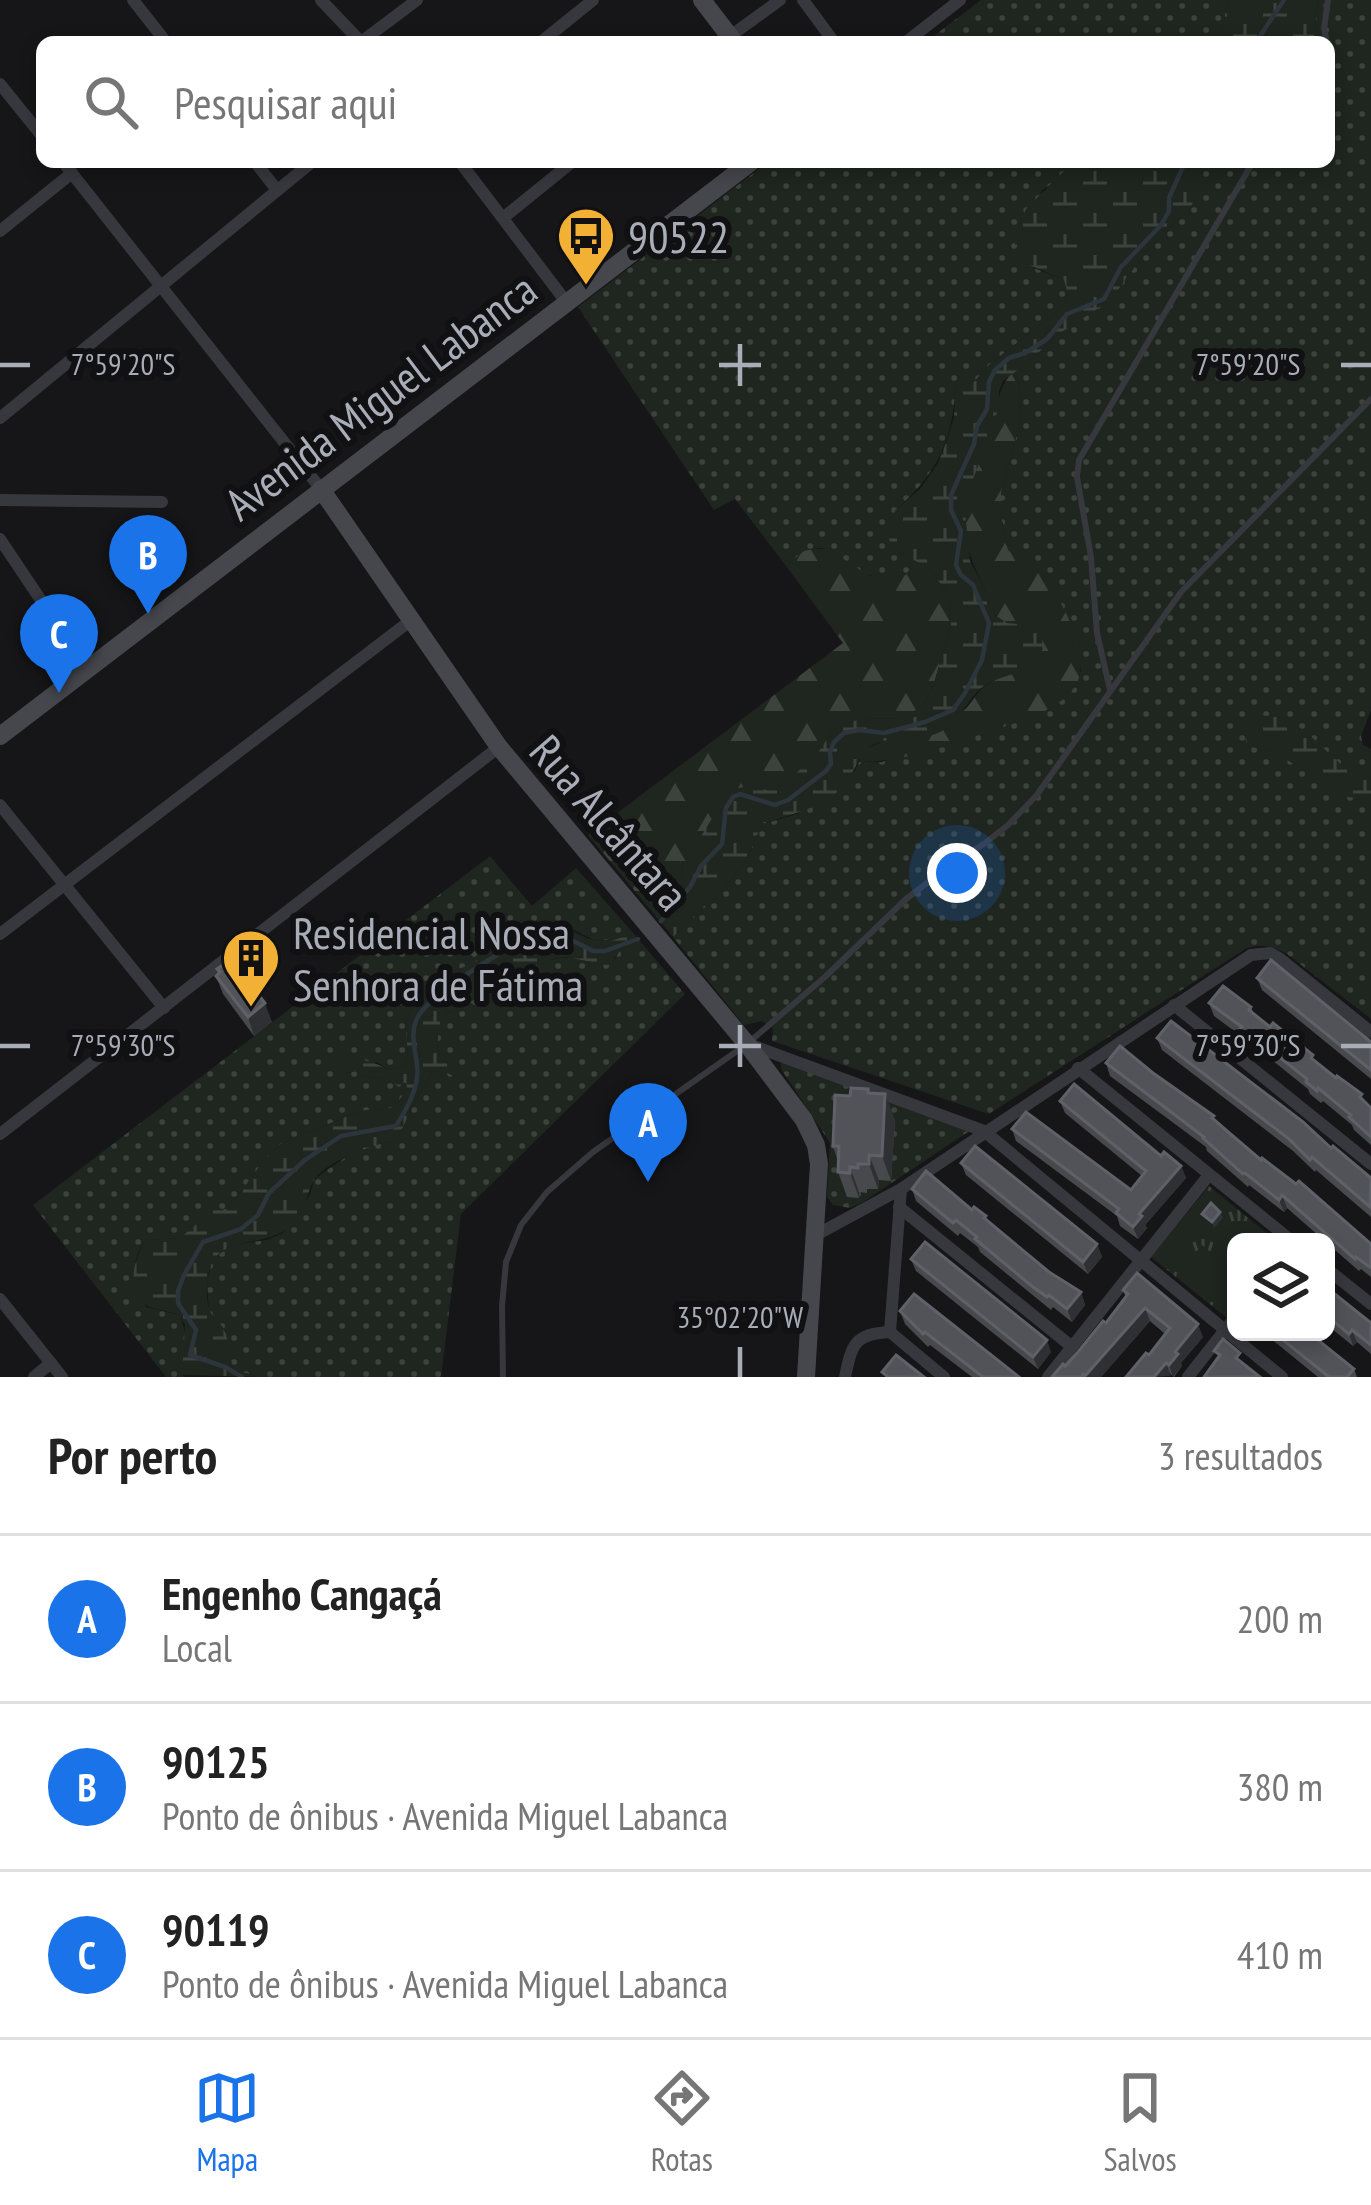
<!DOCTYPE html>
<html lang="pt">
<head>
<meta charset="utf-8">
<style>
	body { margin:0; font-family:"PT Sans Narrow",sans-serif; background:#f2f2f2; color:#222 }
	.controls { position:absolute; right:36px; bottom:36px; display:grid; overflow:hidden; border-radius:18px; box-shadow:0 6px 18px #0003 }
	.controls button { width:108px; height:108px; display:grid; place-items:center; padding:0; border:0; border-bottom:3px solid #e0e0e0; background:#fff; color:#222; font:60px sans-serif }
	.you { position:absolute; left:957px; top:873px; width:42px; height:42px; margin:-30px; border:9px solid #fff; border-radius:50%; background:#1a73e8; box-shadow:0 0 0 18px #1a73e833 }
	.badge { display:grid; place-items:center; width:78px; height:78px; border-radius:50%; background:#1a73e8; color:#fff; font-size:39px; font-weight:700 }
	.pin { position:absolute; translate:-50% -99px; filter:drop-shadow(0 3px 6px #0008) }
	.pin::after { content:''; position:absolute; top:63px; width:42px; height:36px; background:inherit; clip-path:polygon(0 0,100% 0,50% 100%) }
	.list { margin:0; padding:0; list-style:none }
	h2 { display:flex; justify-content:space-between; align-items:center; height:156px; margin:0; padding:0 48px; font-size:51px }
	h2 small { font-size:39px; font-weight:400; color:#767676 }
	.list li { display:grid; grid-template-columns:78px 1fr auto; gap:36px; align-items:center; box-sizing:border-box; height:168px; padding:0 48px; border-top:3px solid #e0e0e0 }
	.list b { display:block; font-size:45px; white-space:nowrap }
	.list p { margin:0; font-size:39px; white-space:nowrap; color:#767676 }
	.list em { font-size:39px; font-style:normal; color:#767676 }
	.icon { flex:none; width:66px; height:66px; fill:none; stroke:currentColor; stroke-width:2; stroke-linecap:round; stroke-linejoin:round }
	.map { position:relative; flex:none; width:1371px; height:1377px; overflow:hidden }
	.search { position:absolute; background:#fff; box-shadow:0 6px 18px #0003; left:36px; right:36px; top:36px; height:132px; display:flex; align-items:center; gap:30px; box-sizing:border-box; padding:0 42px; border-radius:18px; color:#767676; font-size:45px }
	.sheet { height:660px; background:#fff }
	nav { display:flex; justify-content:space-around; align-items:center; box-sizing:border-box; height:168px; border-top:3px solid #e0e0e0; background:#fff; font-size:33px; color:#767676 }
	nav a { display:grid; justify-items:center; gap:6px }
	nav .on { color:#1a73e8 }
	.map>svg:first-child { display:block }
</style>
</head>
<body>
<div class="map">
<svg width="1371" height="1377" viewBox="0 0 1371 1377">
	<defs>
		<pattern id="grass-dots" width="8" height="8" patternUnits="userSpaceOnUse" patternTransform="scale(3)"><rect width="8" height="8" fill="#1e261f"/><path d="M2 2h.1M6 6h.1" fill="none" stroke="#3c433d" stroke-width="1.8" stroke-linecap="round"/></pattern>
		<pattern id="forest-firs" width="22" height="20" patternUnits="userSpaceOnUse" patternTransform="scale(3)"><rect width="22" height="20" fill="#1e261f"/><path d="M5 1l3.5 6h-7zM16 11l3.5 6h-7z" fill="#3c433d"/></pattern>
		<pattern id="wetland-marsh" width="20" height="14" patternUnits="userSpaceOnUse" patternTransform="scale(3)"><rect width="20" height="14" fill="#1e261f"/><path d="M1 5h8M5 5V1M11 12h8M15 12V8" fill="none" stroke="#3c433d"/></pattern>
		<pattern id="park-tufts" width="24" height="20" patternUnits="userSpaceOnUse" patternTransform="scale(3)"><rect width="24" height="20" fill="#1e261f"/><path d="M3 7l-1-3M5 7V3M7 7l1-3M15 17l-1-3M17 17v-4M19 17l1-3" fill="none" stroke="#3c433d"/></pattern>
	</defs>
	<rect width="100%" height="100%" fill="#161618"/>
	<!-- grass -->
	<g fill="url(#grass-dots)">
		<path d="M981,0h249l-4,7 -5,35h-295z"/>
		<path d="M1318,0h53v710l-10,26 2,9 8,4v29l-25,-8 -40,-38 -49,17 18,3 69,43 27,6v218l-84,-65c-15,-8 -26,-11 -42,-5l-256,165 -217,-73 1,-12 -11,-8 -18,4 -71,-88c26,-25 54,-47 73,-78 7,-11 10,-24 17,-35l34,-10 58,-43 4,-9h23l193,-75 6,-17 -5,-31 -39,-69 -29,-19 -7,-36v-23l18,-65 2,-30 -6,-27 16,-10 26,-25 58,-41 26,-36 50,-51 7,-45h131v-120h-15z"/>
		<path d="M768,162h305l-17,19 -15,10 -7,77 30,12 4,14 -5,13 -74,58 -15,17 -10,3 -8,-3c-3,57 -17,90 -61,129l-4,36 24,13 -8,15c-12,1 -27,4 -38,0 -39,-15 -39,-47 -83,-9l-51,-67 -21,11 -136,-203z"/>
		<path d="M490,856l42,50 44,-38 58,66 -22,6 -16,1 -28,-14 -25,-5 -39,20 -33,23 -17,6 -32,19 -17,32c1,13 4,29 1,42l-17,6 -12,-8 -33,12 11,-3 7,5 19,2 18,8 2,-3h5l1,5 -12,20 -35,3 -79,33 -18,18 -35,47 -48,29 -34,2c-18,22 -11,44 0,67l34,8 6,21 -4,39 3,2h-19l-133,-172z"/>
		<path d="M631,945l10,4 3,-3 41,48 -224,220 -20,163h-179l-26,-6 -7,-10 -4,-31 -16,-18 -2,-29 5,-23 19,-15 36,-5 16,-7 27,-38 4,-15 10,-8 34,-23 38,-9c14,-22 21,-50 38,-68l10,-1 8,-6 -11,-5c-4,-12 -7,-25 -2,-37 7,-16 27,-13 39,-23 8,-6 12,-14 20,-20 10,-8 49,-20 62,-22 22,-3 29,11 55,1l6,-11z"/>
		<path d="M781,1062l190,68 -108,72 -13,6 -17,-3 -6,-8 3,-54 -49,-74z"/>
	</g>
	<!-- forest -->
	<g fill="url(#forest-firs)">
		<path d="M1015,370l6,27 -2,30 -18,65v23l7,35c9,8 21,13 30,21 22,21 57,90 36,117 -20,26 -60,35 -90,45 -42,14 -81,29 -125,29 1,-3 1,-6 3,-9 9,-12 79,-28 98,-40 11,-6 15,-20 26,-28 28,-19 60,-7 54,-52 -13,-9 -33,-6 -43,-16 -5,-6 -7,-18 -11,-26 -14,-27 -27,-59 -22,-90 4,-25 19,-48 27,-71 9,-24 4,-41 24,-60z"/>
		<path d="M814,549h14l42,27 36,-1 9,-15 15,9 20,28 1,28 -19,65 -10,16 -17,12 -44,1 -29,13 -15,22 -33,31 -17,5 -18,-4 -66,80 -3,14 -26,34 -66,-79 255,-192 -57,-77 18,-15z"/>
	</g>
	<!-- wetland -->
	<g fill="url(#wetland-marsh)">
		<path d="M1230,0h88l-4,42h-93l5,-35z"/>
		<path d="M1073,162h125l-1,30 -6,15 -50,51 -26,36 -10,10 -48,31 -26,25 -28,21 -4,10v15l-7,23 -28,74 6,58 20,38 5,16 12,8 22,2 12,8c1,10 4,18 -3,27 -14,16 -42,14 -58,29 -19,18 -21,40 -54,48 -18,4 -38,-1 -55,9 -13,9 -16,26 -26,38 -21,25 -53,29 -82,40 -7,11 -10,24 -17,35 -19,31 -47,53 -73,78l-19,-23 26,-34 3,-14 39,-64 12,-13 15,-3 18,4 16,-5 34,-31 15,-22 15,-9 14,-4 43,-1 18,-12 10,-16 19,-65 -1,-28 -20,-28 -39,-22 -4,-18 8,-18 26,-23 17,-25 9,-23 7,-23 2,-36 8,4 10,-3 15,-17 74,-58 5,-13 -4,-14 -46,-20 -4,-22 12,-29z"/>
		<path d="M1256,715l27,2 23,15 40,37 25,9v23l-27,-5 -69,-44 -18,-3 -11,-7 -2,-13z"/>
		<path d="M543,922c23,-1 37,19 59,19 11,1 21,-5 32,-7l10,12 -6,4 -7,-5 -10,3 -10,16 -5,1 -39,-8 -11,1 -57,21 -21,22 -31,12 -7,9 -3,25 4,13 11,5 5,7 -4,4 -9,-5 -10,1c-16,16 -25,47 -38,68 -21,4 -70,21 -82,40 -8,13 -7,28 -19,42 -28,31 -80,7 -87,55 -2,11 -2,27 3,36 3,6 9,9 12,15 8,13 3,29 13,43l26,6 -80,-2c-6,-12 -8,-19 2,-29l1,-21 -6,-10c-11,-5 -27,-5 -37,-12 -16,-12 -7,-49 4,-63l34,-2 35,-29h13l35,-47 18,-18 79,-33 35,-3 12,-20 -1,-5h-4l-2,4 -19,-9 -19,-2 -7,-5 -14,3 -10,-8c6,-19 16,-14 31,-7 9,4 18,5 27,11l17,-6c3,-10 0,-31 -1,-42l17,-32 9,-9 40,-17 33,-22z"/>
	</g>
	<!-- park -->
	<path fill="url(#park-tufts)" d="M1209,1186l69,56h-42v65l-9,11 -76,-61z"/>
	<!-- pitch -->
	<path fill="#1e261f" d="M1202,1245l34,27v21l-10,13 -45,-35z"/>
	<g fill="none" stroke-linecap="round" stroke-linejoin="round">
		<!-- stream -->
		<g stroke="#2c353c" stroke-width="4.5">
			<path d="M1256,42l28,-42"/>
			<path d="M661,921l29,-34 11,-21 21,-22 4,-36 7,-11 7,-3 35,11 13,-5 38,-29 5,-7 -1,-12 4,-10 10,-9 15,-3 25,3 41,-11 28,-12 12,-17 17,-33 7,-37 -16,-38 -12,-10 -5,-10 5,-34 -10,-21v-15l23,-51 3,-18 10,-17 2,-27 6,-12 14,-12 16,-5 22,-14 20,-25 37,-15 17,-32 40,-42 8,-14v-13l16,-36"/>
			<path d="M242,1377l-17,-10 -35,-12 6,-25 -18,-27v-12l6,-16 19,-33 38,-13 17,-14 11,-22 36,-33 36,-24 55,-10c10,-16 24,-40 21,-60 -1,-14 -7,-31 -1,-45 7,-21 66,-57 86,-69 16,-9 35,-15 52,-21l39,20h12l33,-12"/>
		</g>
		<!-- lane -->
		<g stroke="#37383d" stroke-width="6">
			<path d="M1327,42l-3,-13 4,-29"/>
			<path d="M1329,49l3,10 -3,19"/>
			<path d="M1110,690l-13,-57 -6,-76 -14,-80 2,-17 174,-298"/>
			<path d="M503,1377l-1,-71 4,-44 15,-37 26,-33 46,-40 154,-108 79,-68 80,-77 45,-34 34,-22 23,-18 28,-29 145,-204 190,-193"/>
		</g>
		<!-- street -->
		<g stroke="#37383d" stroke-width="12">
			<path d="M133,0l33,42"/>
			<path d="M321,0l40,42"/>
			<path d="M803,0l31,42"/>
			<path d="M361,42l56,-42"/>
			<path d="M541,42l52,-42"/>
			<path d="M722,42l58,-42"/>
			<path d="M906,42l54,-42"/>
			<path d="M0,84l42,52"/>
			<path d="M63,162l258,327"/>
			<path d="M255,162l22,28"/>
			<path d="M460,162l107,141"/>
			<path d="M503,218l69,-56"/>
			<path d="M0,231l72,-58"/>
			<path d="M0,418l312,-256"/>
			<path d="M0,500l162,2"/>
			<path d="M0,539l87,130"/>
			<path d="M0,805l164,203"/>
			<path d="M0,934l410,-313"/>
			<path d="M1174,1005l197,159"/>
			<path d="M751,1045l233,86 298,246"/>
			<path d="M1078,1068l215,174"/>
			<path d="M0,1134l499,-387"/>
			<path d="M899,1207l172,139"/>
			<path d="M816,1235l85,-46"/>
			<path d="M1326,1268l45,36"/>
			<path d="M0,1299l62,78"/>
			<path d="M34,1377l17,-14"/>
			<path d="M845,1377c7,-33 9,-43 45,-45"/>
			<path d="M944,1377l-54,-45 11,-143 350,-234 19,-2 9,5 92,74"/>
			<path d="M1048,1377l161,-202"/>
			<path d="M1188,1377l48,-61"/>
		</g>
		<!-- secondary -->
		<g stroke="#45474d" stroke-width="18">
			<path d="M702,0l32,42"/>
			<path d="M321,489l178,258 248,297 57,76 12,25 3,19 -13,213"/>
			<path d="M0,736l751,-574"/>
		</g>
	</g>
	<!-- wall -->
	<g fill="#47494d">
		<path d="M216,976l56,46 -18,14 -31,-42z"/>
		<path d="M1257,978l114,64v37l-109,-89z"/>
		<path d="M1209,1003l42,4 3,7 111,88 6,6v37l-17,-15 -2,-5 -29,-24 -2,2 -11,-9 -2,-5 -50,-40 -3,3 -11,-9 -3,-7 -27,-20z"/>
		<path d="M1157,1038l174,110 40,30v39l-55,-47 -1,2 -22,-21 -131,-101z"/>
		<path d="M1106,1063l47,10 63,48 45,39 110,84v33l-10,-8 -2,2 -72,-63 -3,4 -35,-27 -1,2 -41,-36 -1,-4 -96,-71z"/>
		<path d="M870,1094l25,26 -4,61 -12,-1 -1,9h-11v4l-8,-1v6l-12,-1 -9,-25v-10l-5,-16 17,-50z"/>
		<path d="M1060,1101l121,65 5,12 -41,47 2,3 -9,11 -18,-13 -3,-10 -101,-75 -4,-12 119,61 11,-14 -77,-63z"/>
		<path d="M961,1163l136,81 5,13 -14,17 -122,-99z"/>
		<path d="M912,1189l60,21 77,62 32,20 4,13 -13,17 -19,-15 -2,3 -71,-58 -2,-5 -18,-14 -2,3 -42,-35z"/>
		<path d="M911,1259l140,93 -13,17 -122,-98z"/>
		<path d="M1326,1287l45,36v31l-14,-12 -4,4 -27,-22z"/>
		<path d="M1123,1290l80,47 -22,26 1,3 -8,11 -25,-22 16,-21 -15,-13 -49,56h-49l13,-11 41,-43 20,-25z"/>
		<path d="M900,1311l119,66h-47l-42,-32 -2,2 -23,-23z"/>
		<path d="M1258,1332h50l46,37 3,8h-39l-48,-39 -2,2z"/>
	</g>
	<!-- shaded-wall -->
	<g fill="#2f3033">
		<path d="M265,1003l7,19 -18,14 -6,-19z"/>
		<path d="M1253,1036l5,13 -3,3 -5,-13z"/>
		<path d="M885,1094l10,26 -4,61 -9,-25z"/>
		<path d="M869,1155l10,25 -1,9 -9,-25z"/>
		<path d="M1181,1166l5,12 -41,47 2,3 -9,11 -5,-12 6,-13z"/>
		<path d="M850,1167l9,25v6l-9,-25z"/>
		<path d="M1282,1195l5,13 -3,4 -5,-12z"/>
		<path d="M1220,1212l3,6 -9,10 -2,-6z"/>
		<path d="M1097,1244l5,13 -14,17 -5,-12z"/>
		<path d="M1081,1292l4,13 -13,17 -5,-13z"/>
		<path d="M1145,1308l5,13 -49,56h-15z"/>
		<path d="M1198,1324l5,13 -22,26 1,3 -9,11 -4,-12 6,-13z"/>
		<path d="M1352,1330l5,12 -4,4 -4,-12z"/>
		<path d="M1047,1340l4,12 -13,17 -5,-12z"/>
		<path d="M1166,1363l5,13 -17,1z"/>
	</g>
	<!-- building -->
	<g fill="#525359" stroke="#5f6168" stroke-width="3">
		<path d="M230,960l35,43 -17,14 -32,-41 4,-4 -3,-3z"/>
		<path d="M1271,960l100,82v28l-114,-92z"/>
		<path d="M1223,986l28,21 -2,3 21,17 3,-4 40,32 -2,3 25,20 1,-2 25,18 -2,3 11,11v29l-22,-20 2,-2 -33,-27 -1,3 -11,-9 1,-3 -54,-43 -3,3 -11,-9 3,-3 -33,-24z"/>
		<path d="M1171,1021l132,101 28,26 2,-2 38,32 -1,29 -58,-50 -2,3 -21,-21 -132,-101z"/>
		<path d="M1120,1046l33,27 61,43 -2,2 15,13 34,29 1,-2 34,26 3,-3 72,63v24l-15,-11 -1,2 -73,-64 -3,5 -34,-27 -2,1 -40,-36 1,-1 -98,-74z"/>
		<path d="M1074,1084l87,72 3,-4 17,14 -42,48 3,2 -9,11 -17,-14 3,-4 -107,-80 14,-17 105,78 15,-19 -86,-70z"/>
		<path d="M851,1088l17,1v4l17,1 -3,62 -13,-1v9h-11v4l-8,-1v6l-12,-1 1,-26h-6l2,-51 15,1z"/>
		<path d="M975,1146l122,98 -14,18 -122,-99z"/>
		<path d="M926,1171l46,39 2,-3 12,9 -2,2 65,54 32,20 -14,17 -18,-14 -2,2 -14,-10 -58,-48 2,-2 -21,-17 -3,3 -41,-34z"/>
		<path d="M1211,1203l9,9 -8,10 -10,-8z"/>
		<path d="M925,1242l122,98 -14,17 -122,-98z"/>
		<path d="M1137,1273l61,51 -23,28 3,2 -9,11 -3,-2 -12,14h-28l20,-24 3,2 21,-27 -25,-20 -60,68 -2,-2 -2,3h-29l11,-13 2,2 13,-14 25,-31 3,2 22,-29 -5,-4z"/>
		<path d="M1326,1287l45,36v22l-19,-15 -3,4 -23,-19z"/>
		<path d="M914,1294l105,83h-36l-58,-45 -2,2 -23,-23z"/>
		<path d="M1273,1332h35l46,37 -7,8h-18z"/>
		<path d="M1223,1339l17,14 -4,5 24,19h-56l16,-22 -6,-4z"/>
		<path d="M896,1355l28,22h-36l-6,-5z"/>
	</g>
	<!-- ticks -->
	<path fill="none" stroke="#a8adb8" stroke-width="4.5" d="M740,344v42M0,365h30M719,365h42M1341,365h30M740,1025v42M0,1046h30M719,1046h42M1341,1046h30M740,1347v30"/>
	<!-- icons -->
	<defs>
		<g id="bus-pin" transform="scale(3)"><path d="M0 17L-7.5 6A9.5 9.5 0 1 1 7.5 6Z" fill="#f2b134" stroke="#111113"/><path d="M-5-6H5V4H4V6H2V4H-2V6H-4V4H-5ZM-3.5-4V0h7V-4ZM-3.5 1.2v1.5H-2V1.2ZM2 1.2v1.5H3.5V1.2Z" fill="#111"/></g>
		<g id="building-pin" transform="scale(3)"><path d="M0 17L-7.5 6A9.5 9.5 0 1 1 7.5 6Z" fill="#f2b134" stroke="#111113"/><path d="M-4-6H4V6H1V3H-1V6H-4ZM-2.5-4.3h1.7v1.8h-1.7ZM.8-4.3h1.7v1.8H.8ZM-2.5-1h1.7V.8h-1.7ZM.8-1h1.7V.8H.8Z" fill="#111"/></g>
	</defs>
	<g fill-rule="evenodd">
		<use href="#bus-pin" x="586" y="236"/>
		<use href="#building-pin" x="251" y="958"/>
	</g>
	<g text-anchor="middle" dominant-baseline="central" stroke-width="12" stroke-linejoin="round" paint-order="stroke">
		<!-- poi labels -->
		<g font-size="45" fill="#a8adb8" stroke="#111113" text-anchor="start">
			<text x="628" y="236">90522</text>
			<text x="293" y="932">Residencial Nossa<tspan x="293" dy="52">Senhora de Fátima</tspan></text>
		</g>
		<!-- street labels -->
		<g font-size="45" fill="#a8adb8" stroke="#111113">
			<text transform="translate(380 396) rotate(-37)">Avenida Miguel Labanca</text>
			<text transform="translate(610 822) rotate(49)">Rua Alcântara</text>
		</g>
	</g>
	<g font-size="30" text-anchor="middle" fill="#a8adb8" stroke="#111113" stroke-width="12" stroke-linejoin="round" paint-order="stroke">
		<text x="123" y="375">7°59'20"S</text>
		<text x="1248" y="375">7°59'20"S</text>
		<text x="123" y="1056">7°59'30"S</text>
		<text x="1248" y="1056">7°59'30"S</text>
		<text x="740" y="1328">35°02'20"W</text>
	</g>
</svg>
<div class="controls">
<button><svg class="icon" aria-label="layers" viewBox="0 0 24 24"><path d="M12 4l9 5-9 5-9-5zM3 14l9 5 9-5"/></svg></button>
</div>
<div class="you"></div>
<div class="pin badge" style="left:648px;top:1182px">A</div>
<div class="pin badge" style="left:148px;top:614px">B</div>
<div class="pin badge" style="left:59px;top:693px">C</div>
<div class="search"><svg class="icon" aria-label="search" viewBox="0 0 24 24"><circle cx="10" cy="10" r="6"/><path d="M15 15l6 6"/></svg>Pesquisar aqui</div>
</div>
<section class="sheet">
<h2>Por perto<small>3 resultados</small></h2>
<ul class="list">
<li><span class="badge">A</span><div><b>Engenho Cangaçá</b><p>Local</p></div><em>200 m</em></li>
<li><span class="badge">B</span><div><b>90125</b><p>Ponto de ônibus · Avenida Miguel Labanca</p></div><em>380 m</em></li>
<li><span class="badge">C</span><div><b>90119</b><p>Ponto de ônibus · Avenida Miguel Labanca</p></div><em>410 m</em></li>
</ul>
</section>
<nav>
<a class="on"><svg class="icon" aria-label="map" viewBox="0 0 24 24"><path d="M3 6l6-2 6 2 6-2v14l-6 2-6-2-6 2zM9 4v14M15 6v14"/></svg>Mapa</a>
<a><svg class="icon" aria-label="directions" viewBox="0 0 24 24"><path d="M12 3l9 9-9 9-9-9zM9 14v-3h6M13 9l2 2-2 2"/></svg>Rotas</a>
<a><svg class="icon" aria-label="saved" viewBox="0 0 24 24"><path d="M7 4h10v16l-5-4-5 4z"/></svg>Salvos</a>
</nav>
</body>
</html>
